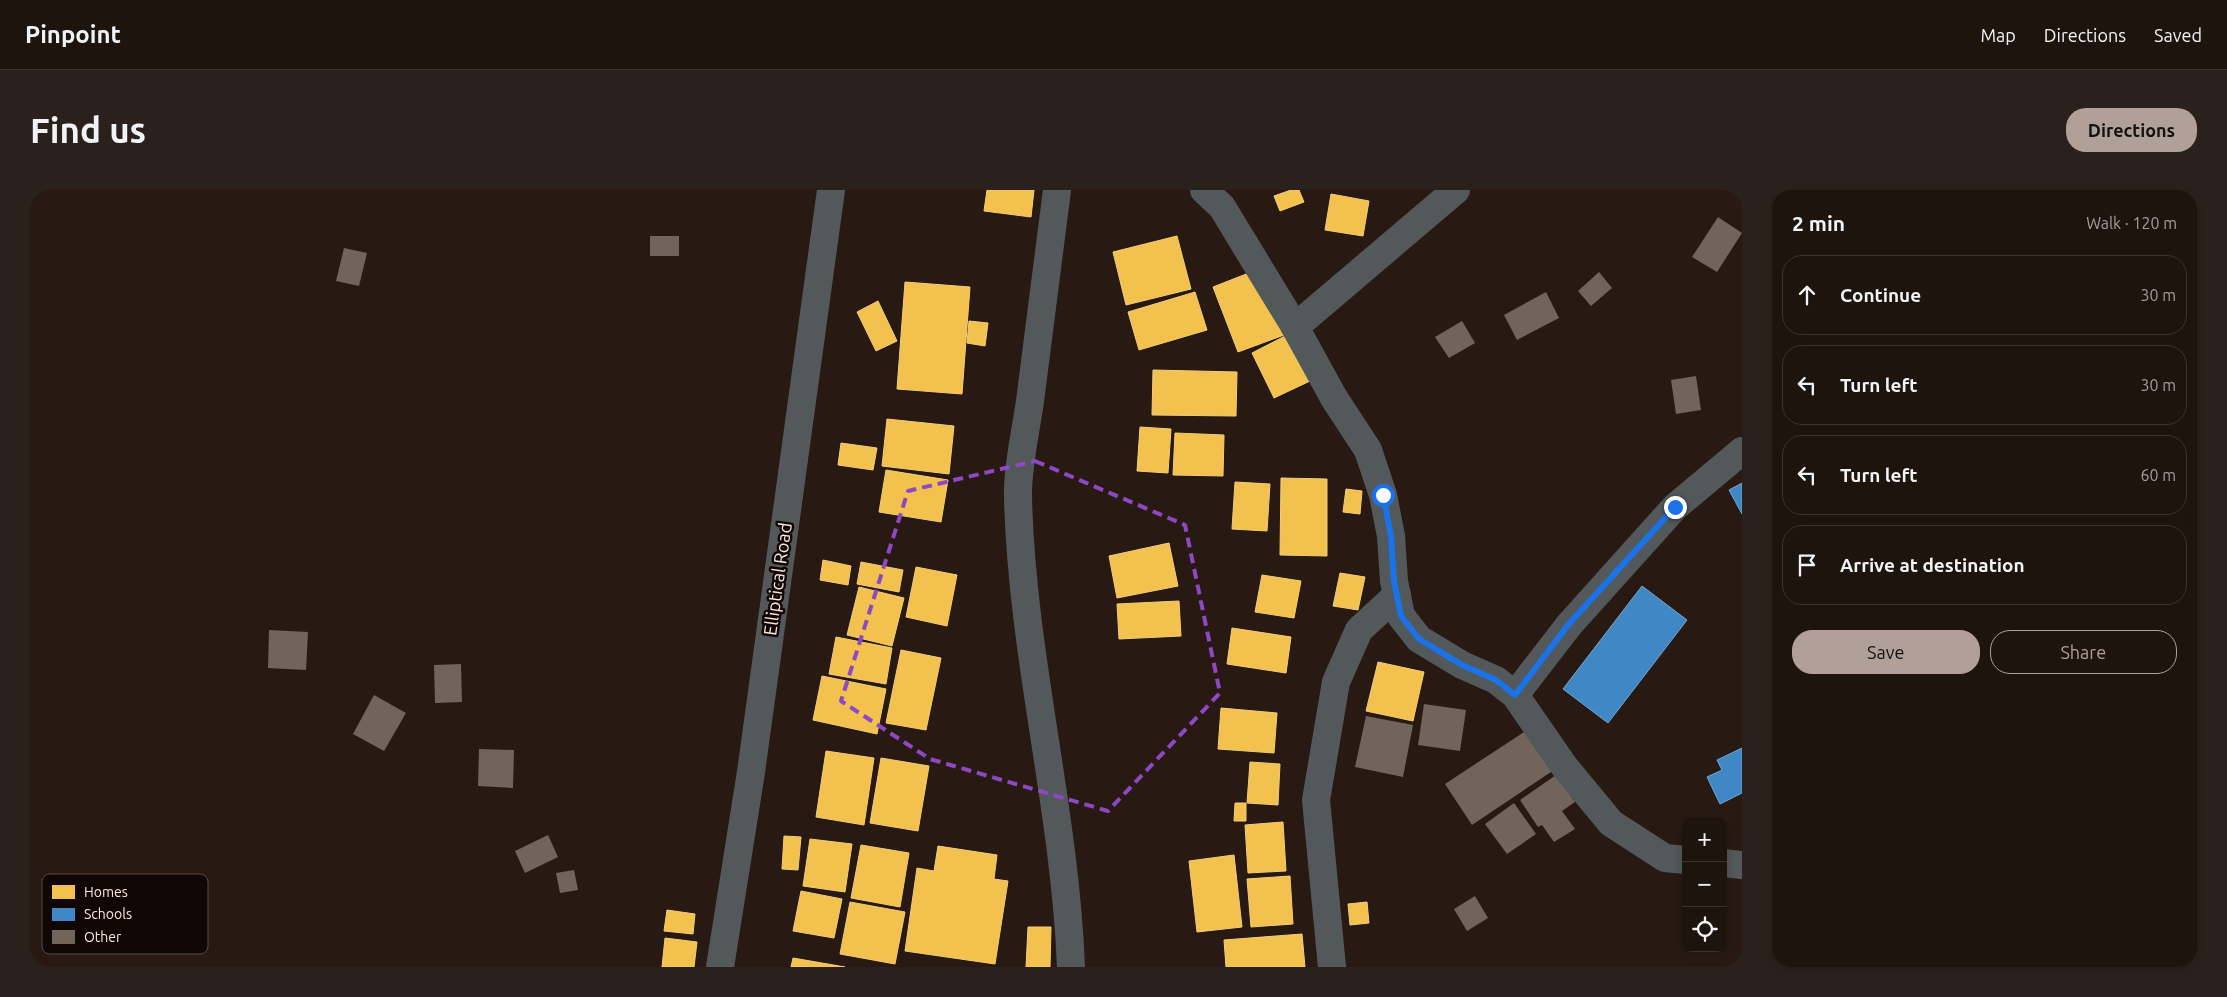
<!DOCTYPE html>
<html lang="en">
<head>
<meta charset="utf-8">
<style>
	body { margin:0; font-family:Ubuntu,sans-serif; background:#2b211c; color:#f1f3f6 }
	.controls { position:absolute; right:15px; bottom:15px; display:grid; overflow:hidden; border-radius:10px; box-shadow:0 2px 8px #0003 }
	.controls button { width:45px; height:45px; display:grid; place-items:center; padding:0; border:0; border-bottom:1px solid #3c332e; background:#1e140e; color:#f1f3f6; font:25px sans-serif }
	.stop { position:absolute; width:15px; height:15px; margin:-11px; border:4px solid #1a73e8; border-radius:50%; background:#fff }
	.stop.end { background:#1a73e8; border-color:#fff; box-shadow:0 1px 5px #0008 }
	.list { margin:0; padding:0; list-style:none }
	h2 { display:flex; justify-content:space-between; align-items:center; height:65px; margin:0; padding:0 20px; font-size:21px }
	h2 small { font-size:16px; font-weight:400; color:#a19e9e }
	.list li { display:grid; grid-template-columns:32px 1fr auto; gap:15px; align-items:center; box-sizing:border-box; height:80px; margin:0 10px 10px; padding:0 10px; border:1px solid #3c332e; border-radius:20px }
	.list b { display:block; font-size:19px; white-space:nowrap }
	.list em { font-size:16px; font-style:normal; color:#a19e9e }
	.actions { display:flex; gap:10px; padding:15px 20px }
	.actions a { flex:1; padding:11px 0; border:1px solid #b0a098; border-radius:20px; text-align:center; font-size:18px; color:#b0a098 }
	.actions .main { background:#b0a098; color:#111 }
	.icon { flex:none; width:28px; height:28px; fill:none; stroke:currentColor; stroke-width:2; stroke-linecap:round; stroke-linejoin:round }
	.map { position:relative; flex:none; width:1712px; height:777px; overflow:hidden; border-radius:20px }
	header { display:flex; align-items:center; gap:30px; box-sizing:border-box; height:70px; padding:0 25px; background:#1e140e; border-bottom:1px solid #3c332e }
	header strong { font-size:24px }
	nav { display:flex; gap:28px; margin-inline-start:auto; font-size:18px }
	.intro { display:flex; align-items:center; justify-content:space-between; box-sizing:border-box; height:120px; padding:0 30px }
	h1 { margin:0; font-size:35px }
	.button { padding:12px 22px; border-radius:20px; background:#b0a098; color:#111; font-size:18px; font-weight:700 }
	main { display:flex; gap:30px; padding:0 30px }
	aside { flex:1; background:#1e140e; border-radius:20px; box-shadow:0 2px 8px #0003 }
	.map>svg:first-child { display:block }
</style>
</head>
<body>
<header>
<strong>Pinpoint</strong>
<nav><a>Map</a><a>Directions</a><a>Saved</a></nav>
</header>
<div class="intro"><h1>Find us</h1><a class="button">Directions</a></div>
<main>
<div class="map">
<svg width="1712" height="777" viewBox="0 0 1712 777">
	<rect width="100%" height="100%" fill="#281a13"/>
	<!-- homes -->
	<g fill="#f2c14e" stroke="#f4cd7a">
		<path d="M957,0h47l-3,27 -47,-6z"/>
		<path d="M1261,0h8l5,12 -24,9 -6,-15z"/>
		<path d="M1301,4l38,7 -6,35 -38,-6z"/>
		<path d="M1147,46l14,53 -65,16 -13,-53z"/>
		<path d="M1229,79l25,66 -46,17 -25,-65z"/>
		<path d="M875,92l65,5 -8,107 -65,-5z"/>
		<path d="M1165,102l12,38 -68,20 -11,-38z"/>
		<path d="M848,111l19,40 -21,10 -19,-39z"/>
		<path d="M939,131l19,2 -3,23 -18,-3z"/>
		<path d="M1257,145l23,46 -36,17 -22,-45z"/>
		<path d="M1123,180l84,2 -1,44 -84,-1z"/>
		<path d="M857,229l67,7 -5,48 -67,-8z"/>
		<path d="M1110,237l31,2 -3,44 -31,-2z"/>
		<path d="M1145,243l49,2 -1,41 -50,-1z"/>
		<path d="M811,253l36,5 -4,22 -35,-5z"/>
		<path d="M856,280l62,10 -7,42 -62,-10z"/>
		<path d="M1251,288l46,1v77l-47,-1z"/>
		<path d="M1205,292l35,2 -3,47 -35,-2z"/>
		<path d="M1316,299l16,2 -2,23 -17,-2z"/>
		<path d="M1139,353l9,43 -61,12 -8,-42z"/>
		<path d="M793,370l28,6 -3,19 -28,-5z"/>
		<path d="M831,372l42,8 -4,22 -42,-8z"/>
		<path d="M886,377l41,8 -10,51 -41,-9z"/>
		<path d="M1310,383l25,4 -7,33 -25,-4z"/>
		<path d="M1232,385l39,6 -7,37 -39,-6z"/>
		<path d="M829,397l45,11 -12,48 -45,-11z"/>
		<path d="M1149,411l2,35 -62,3 -2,-35z"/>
		<path d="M1202,438l59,9 -5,36 -59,-9z"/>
		<path d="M806,447l56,11 -6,36 -57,-10z"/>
		<path d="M871,460l40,8 -15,72 -40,-7z"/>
		<path d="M1348,472l46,10 -11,49 -47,-10z"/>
		<path d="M792,486l64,13 -9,45 -64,-14z"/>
		<path d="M1191,518l56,5 -3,40 -56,-4z"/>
		<path d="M796,561l48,7 -10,67 -48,-8z"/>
		<path d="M851,568l48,8 -11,65 -48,-8z"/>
		<path d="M1220,572l30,2 -2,41 -31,-2z"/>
		<path d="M1205,613h11v18h-12z"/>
		<path d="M1253,632l3,49 -38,2 -3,-48z"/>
		<path d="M754,646l17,1 -3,33 -16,-1z"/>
		<path d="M780,649l42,5 -7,48 -42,-6z"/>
		<path d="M831,655l48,8 -9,54 -49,-9z"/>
		<path d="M908,656l59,9 -3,24 14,2 -13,83 -90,-13 12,-83 17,3z"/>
		<path d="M1204,665l8,72 -45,5 -8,-71z"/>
		<path d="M1260,686l3,48 -42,3 -4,-48z"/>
		<path d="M771,701l41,8 -8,39 -41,-7z"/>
		<path d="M820,712l55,10 -10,52 -55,-10z"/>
		<path d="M1337,712l2,21 -19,2 -2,-21z"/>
		<path d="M637,720l28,4 -2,20 -29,-3z"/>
		<path d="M998,737h23l-1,40h-24z"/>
		<path d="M1272,744l3,33h-79l-2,-27z"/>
		<path d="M635,748l32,4 -3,25h-32z"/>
		<path d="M763,768l52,9h-54z"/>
	</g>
	<!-- schools -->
	<g fill="#3f88c5" stroke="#77a5cd">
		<path d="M1712,293v31l-13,-24z"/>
		<path d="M1612,396l45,34 -79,103 -45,-34z"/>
		<path d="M1712,558v45l-22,11 -13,-27 15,-7 -5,-10z"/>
	</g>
	<!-- building -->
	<g fill="#72635b">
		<path d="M1688,27l24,16 -25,39 -25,-15z"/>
		<rect x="620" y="46" width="29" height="20"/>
		<path d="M314,58l23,5 -8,33 -23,-5z"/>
		<path d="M1569,82l13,16 -21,18 -13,-15z"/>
		<path d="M1516,102l13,26 -42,22 -13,-25z"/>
		<path d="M1432,131l13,22 -26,15 -14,-21z"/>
		<path d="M1666,186l5,34 -25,4 -5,-34z"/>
		<path d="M239,440l39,2 -2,38 -38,-2z"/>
		<path d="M431,474l1,38 -27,1 -1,-38z"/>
		<path d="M344,505l32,18 -22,38 -31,-17z"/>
		<path d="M1394,514l42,6 -6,41 -42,-6z"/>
		<path d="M1336,526l47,9 -10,52 -48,-10z"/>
		<path d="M1497,540l27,40 -82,55 -27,-41z"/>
		<path d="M449,559l35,1 -1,38 -35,-2z"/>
		<path d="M1526,585l19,27 -13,9 13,18 -21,13 -12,-17 -4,2 -18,-27z"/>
		<path d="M1484,613l22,31 -29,20 -22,-30z"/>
		<path d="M518,645l10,22 -33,16 -10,-22z"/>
		<path d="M544,680l4,20 -18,3 -4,-20z"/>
		<path d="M1445,706l13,22 -21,13 -13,-22z"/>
	</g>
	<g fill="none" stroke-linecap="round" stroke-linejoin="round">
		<!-- minor -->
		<g stroke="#53595a" stroke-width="28">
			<path d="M1027,0c-9,70 -18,140 -27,211 -4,29 -13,68 -12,97 4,158 47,312 53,469"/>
			<path d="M1174,0l18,17 73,120 39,71 34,52 15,45 8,41 3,45 7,35 18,23 43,26 34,15 19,15 49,71 47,57 54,35 21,2"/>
			<path d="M1265,137l161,-137"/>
			<path d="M1485,505l54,-70 106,-118 67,-56"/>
			<path d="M1693,673l19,2"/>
			<path d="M690,777l31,-195 80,-582"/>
			<path d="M1302,777l-16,-167 20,-118 23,-52 38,-35"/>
		</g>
	</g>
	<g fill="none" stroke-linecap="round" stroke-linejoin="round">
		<!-- route -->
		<path stroke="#1a73e8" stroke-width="6" d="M1353,305l8,41 3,45 7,35 18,23 43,26 34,15 19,15 53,-70 107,-118"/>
	</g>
	<!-- marked area -->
	<path fill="none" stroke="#8e48c4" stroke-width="4" stroke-dasharray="10 6" stroke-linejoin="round" d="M1005,271l150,64 35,168 -112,118 -178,-52 -89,-58 67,-210z"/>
	<g text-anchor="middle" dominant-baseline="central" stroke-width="5" stroke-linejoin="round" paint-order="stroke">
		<!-- street labels -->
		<g font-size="18" fill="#fae8e0" stroke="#100603">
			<text transform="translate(747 389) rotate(-82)">Elliptical Road</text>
		</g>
	</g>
	<!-- legend -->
	<rect x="12" y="684" width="166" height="80" rx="8" fill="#100603" stroke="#564a45" stroke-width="1"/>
	<rect x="22" y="695" width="23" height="14" fill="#f2c14e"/>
	<rect x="22" y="718" width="23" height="13" fill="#3f88c5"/>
	<rect x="22" y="740" width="23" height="14" fill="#72635b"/>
	<g font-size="14" fill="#fae8e0">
		<text x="54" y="707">Homes</text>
		<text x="54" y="729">Schools</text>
		<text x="54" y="752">Other</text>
	</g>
</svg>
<div class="controls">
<button>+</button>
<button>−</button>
<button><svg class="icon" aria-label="locate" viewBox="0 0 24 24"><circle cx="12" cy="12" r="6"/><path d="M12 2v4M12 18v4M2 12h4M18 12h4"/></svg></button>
</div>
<div class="stop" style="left:1353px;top:305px"></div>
<div class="stop end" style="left:1645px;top:317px"></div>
</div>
<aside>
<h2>2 min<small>Walk · 120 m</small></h2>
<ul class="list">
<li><svg class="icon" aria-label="ahead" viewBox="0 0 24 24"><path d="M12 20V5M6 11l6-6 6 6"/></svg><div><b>Continue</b></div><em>30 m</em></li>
<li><svg class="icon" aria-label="left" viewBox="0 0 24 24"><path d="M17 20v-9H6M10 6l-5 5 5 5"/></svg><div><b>Turn left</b></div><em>30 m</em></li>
<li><svg class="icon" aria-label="left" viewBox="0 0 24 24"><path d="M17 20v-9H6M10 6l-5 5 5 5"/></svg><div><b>Turn left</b></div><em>60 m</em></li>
<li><svg class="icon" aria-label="arrive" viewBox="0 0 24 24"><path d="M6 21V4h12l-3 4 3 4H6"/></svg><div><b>Arrive at destination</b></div></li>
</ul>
<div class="actions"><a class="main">Save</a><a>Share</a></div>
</aside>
</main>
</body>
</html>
